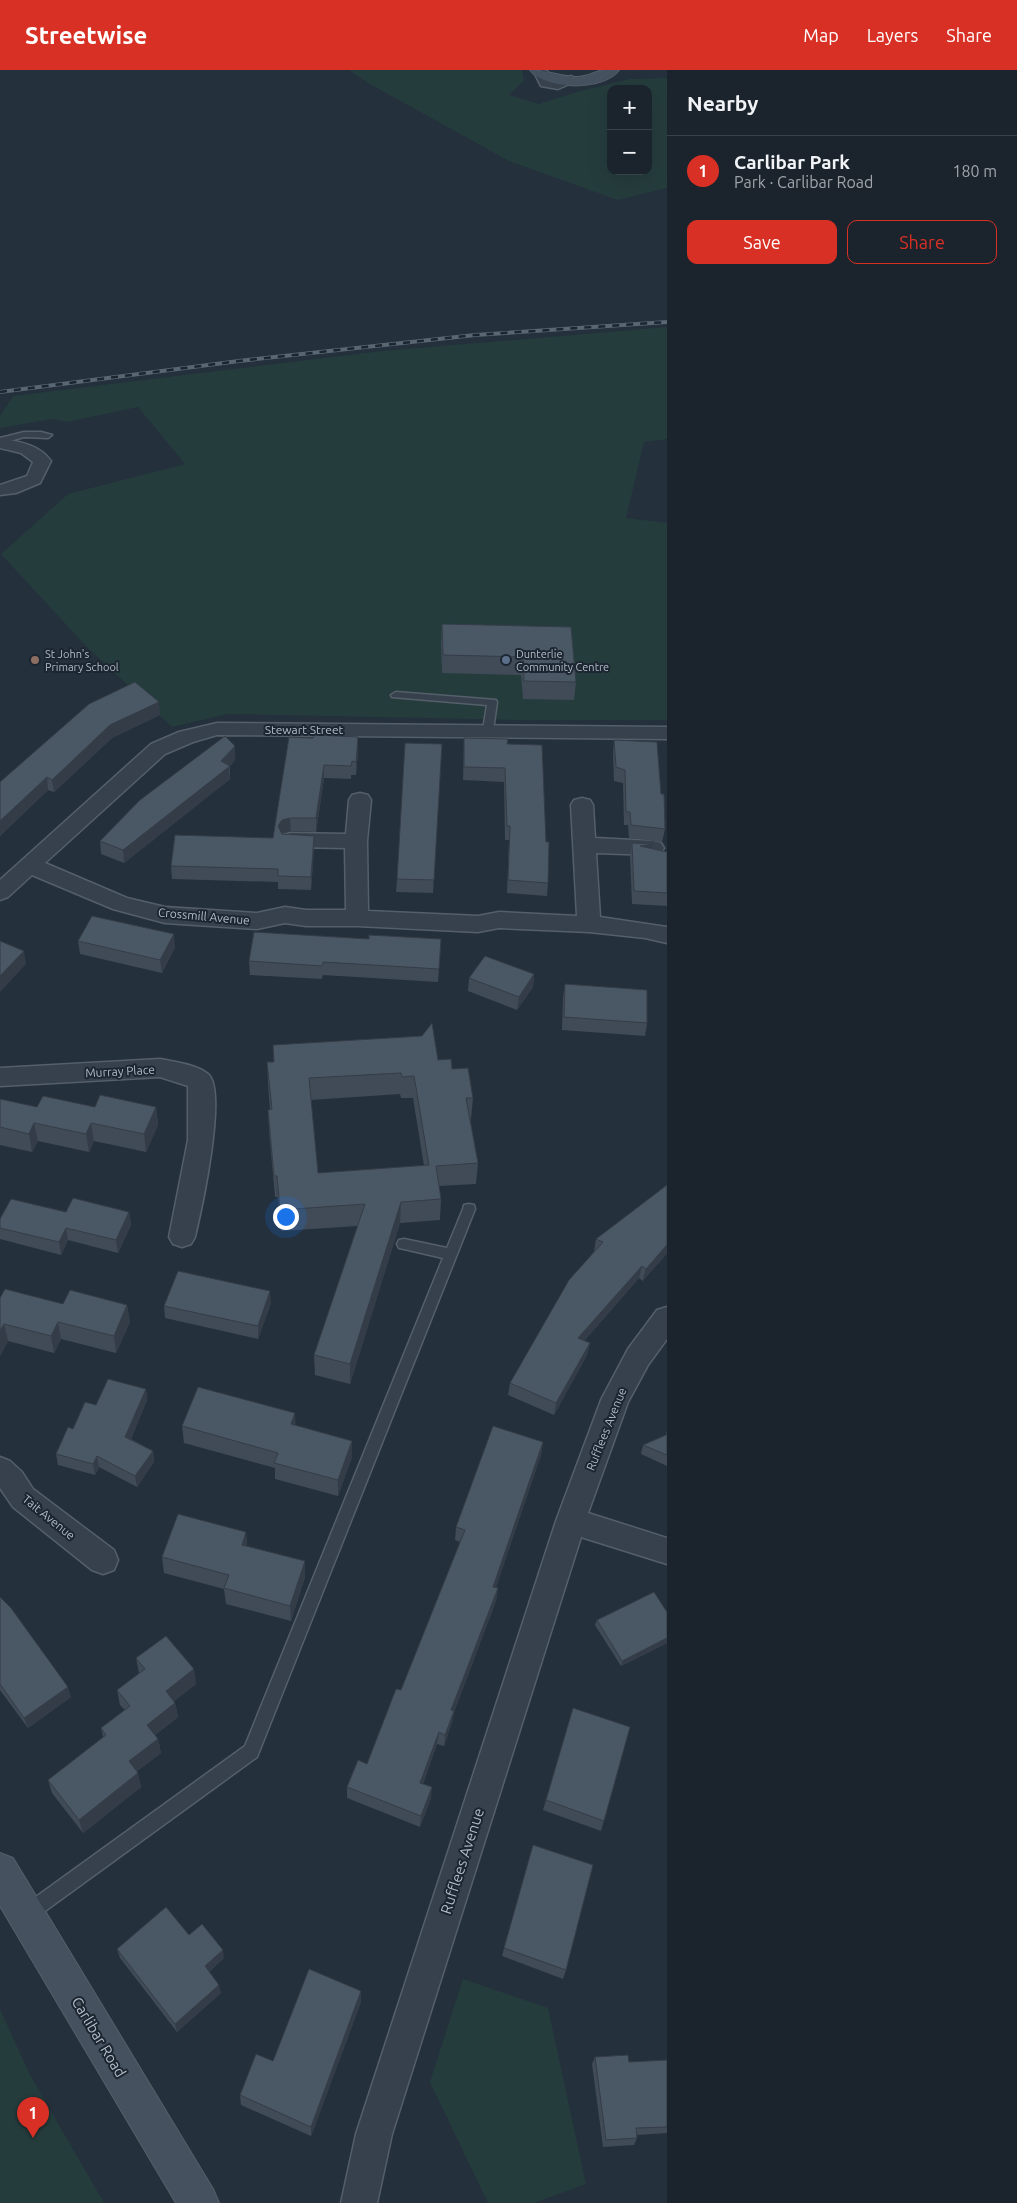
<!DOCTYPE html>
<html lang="en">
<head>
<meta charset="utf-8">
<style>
	body { margin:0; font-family:Ubuntu,sans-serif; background:#283039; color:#f1f3f6 }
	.controls { position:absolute; right:15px; top:15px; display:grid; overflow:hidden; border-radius:10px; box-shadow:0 5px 20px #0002 }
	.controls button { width:45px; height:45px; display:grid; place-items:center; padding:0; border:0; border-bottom:1px solid #394149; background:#1b242d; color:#f1f3f6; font:25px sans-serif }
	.you { position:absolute; left:285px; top:1146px; width:18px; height:18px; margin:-12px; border:4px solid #fff; border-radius:50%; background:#1a73e8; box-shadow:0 0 0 8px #1a73e833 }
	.badge { display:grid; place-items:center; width:32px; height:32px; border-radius:50%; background:#d93025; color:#fff; font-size:16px; font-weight:700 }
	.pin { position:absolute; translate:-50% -41px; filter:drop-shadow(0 1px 2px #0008) }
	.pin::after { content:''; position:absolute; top:26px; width:18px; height:15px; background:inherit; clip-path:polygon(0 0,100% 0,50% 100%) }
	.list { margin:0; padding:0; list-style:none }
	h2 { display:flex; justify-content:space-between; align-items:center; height:65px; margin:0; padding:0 20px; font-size:21px }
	h2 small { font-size:16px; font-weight:400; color:#a0a4aa }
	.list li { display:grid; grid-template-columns:32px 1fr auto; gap:15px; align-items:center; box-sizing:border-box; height:70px; padding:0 20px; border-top:1px solid #394149 }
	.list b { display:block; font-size:19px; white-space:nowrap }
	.list p { margin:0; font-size:16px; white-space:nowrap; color:#a0a4aa }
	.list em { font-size:16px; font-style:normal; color:#a0a4aa }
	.actions { display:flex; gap:10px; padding:15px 20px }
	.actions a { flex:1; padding:11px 0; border:1px solid #d93025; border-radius:10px; text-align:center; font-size:18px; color:#d93025 }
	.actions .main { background:#d93025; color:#fff }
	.map { position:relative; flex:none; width:667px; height:2133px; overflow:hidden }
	header { display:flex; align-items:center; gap:30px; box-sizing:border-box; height:70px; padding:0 25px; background:#d93025; color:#fff }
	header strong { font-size:24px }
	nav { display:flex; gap:28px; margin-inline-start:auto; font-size:18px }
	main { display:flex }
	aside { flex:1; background:#1b242d }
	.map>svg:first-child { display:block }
</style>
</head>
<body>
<header>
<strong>Streetwise</strong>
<nav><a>Map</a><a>Layers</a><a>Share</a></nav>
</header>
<main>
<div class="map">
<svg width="667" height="2133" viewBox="0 0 667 2133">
	<rect width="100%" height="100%" fill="#24303c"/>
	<!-- green -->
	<g fill="#253c3d" fill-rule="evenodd">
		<path d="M349,0h173l2,11 -15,14 30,9 41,-13 50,-12 37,-1v110l-49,12 -109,-39 -141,-78zM611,19h37v82h-37z"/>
		<path d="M667,257v112l-23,3 -18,76 41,5v197h-149l-290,-6 -56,13 -88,-83 -83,-90 67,-60 117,-30 -47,-57 -71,15 -15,-3 -52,9v-12l13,-20 369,-45z"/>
		<path d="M463,1909l85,29 38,176 -52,19h-46l-58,-121z"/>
		<path d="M0,1939l29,64 75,130h-104z"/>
	</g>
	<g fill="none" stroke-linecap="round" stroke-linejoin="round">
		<!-- lane casing -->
		<g stroke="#555f6a" stroke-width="3">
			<g id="lane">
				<path d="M24,362h17l11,3 -4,3 -24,-1 -24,7v-6z"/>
				<path d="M396,622l100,8 1,2 -4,28 -5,3 -5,-3 4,-25 -95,-8 -1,-2z"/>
				<path d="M469,1134l5,1 1,4 -218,548 -223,162 -6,2 -6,-2 -2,-6 2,-6 223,-161 198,-488 -39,-9 -5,-1 -2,-4 2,-4 5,-1 43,9 16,-39 1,-4z"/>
			</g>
		</g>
		<!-- street casing -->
		<g stroke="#555f6a" stroke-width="3">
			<g id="street">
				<path d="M542,0l5,1 4,9 6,1 14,-5 7,4 -20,9 -17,-3 -6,-12z"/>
				<path d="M0,368c19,4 39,6 51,23l-11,22 -24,10 -16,2v-10l27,-9 6,-14 -12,-9 -21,-5z"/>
				<path d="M217,653l450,4v12l-450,-4 -24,7 -28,12 -120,109 82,35 38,9 92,6 28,-6 21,3h40l-1,-62 -54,-1 -8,-2 -3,-5 3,-5 8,-2 55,1 3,-34 3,-5 8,-2 8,2 3,5 -4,41 1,70 110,5 21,-4 78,4 -6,-111 3,-5 8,-2 8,2 3,5 2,33 58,3 8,2 3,5 -3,5 -8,2 -57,-2 4,64 67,10v16l-22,-5 -56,-6 -90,-4 -21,4 -121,-6h-51l-21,-3 -28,6 -92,-6 -52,-14 -81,-34 -24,22 -8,3v-20l151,-136 28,-12z"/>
				<path d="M160,989c15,3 35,5 48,15 20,16 -7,138 -13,163l-4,7 -9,3 -9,-3 -4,-7 19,-97v-54l-28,-9 -160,9v-18z"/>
				<path d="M667,1237v32l-19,26 -20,37 -40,111 79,25v26l-86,-27 -189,597 -15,69h-36l15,-69 200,-613 45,-121 27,-51 29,-39z"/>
				<path d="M0,1387l10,4 12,11 11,17 81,61 4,10 -4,10 -11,4 -11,-4 -79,-63 -13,-19z"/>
			</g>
		</g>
		<!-- secondary casing -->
		<g stroke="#555f6a" stroke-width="2">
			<g id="secondary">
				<path d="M530,0c17,0 30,7 47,7 10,0 17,-5 26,-7 5,0 11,0 16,0 -15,21 -74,20 -89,0z"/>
				<path d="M0,1783l13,5 200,331 6,14h-43l-176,-297z"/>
			</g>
		</g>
		<!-- lane -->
		<use href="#lane" fill="#37414d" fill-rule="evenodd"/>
		<!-- street -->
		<use href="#street" fill="#37414d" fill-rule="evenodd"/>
		<!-- secondary -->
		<use href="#secondary" fill="#45515f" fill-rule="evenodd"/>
		<!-- rail casing -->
		<g stroke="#596674" stroke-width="4">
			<path id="rail" d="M0,322l239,-31 236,-26 192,-13"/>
		</g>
		<!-- rail -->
		<use href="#rail" stroke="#1c2631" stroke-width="2.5" stroke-dasharray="7" stroke-linecap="butt"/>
	</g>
	<!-- wall -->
	<g fill="#404b57" fill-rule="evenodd">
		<path d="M442,554l129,3 5,55 -2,18 -51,-1 -2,-24 -79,-2 -1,-30z"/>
		<path d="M160,645l-48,23 -58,54 -6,-2 -48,46v-54z"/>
		<path d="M289,667l69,13 -2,25h-5v4l-27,-1 -8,54 -25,-1 -9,3 32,15 -3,41 -33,-1v-7l-106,-3 -1,-13 102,-28z"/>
		<path d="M464,668l43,6 39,98 2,41 -1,13 -40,-3 2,-53h-4l-1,-58 -41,-2z"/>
		<path d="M614,670l51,89 -3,13 -33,-4 -1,-13h-4l-1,-42 -9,-2 -1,-28z"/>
		<path d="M442,674l-9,149 -37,-1 1,-13z"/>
		<path d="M235,676v14l-5,6v13l-106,84 -23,-9 -1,-13z"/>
		<path d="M632,773l35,9v54l-35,-2 -2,-48z"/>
		<path d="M369,869h72l-3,43 -115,-7 -1,4 -72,-4 -1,-14z"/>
		<path d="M78,871l97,6 -13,26 -82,-19z"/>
		<path d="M534,904l-1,13 -16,23 -49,-19 1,-13z"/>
		<path d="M565,914l82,39 -2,13 -83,-6 1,-33z"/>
		<path d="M273,975l165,15 14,9 21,29 -2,21h-1l8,44 -2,21 -37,2 2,13 -1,21 -40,3 -50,161 -35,-9 -1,-20 44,-129 -77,5 -3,-34h-3l-6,-66 -1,-21 2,-1 -2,-25 -1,-22h7zM400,1024l1,4h12l11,68 -106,7 -7,-73z"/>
		<path d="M0,1029l37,8h119l2,18 -12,27 -52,-11 -5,11 -51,-11 -6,11 -32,-7z"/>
		<path d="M667,1115l-24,96 -4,-3 -55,63 6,2 -3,12 -33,60 -46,-20 2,-12 84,-132 2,-12z"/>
		<path d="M66,1142h63l2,13 -13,28 -50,-13 -7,15 -61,-16v-20z"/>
		<path d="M0,1228l63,6 64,1 3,17 -14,31 -55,-14 -7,14 -46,-12 -8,15z"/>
		<path d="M271,1233l-13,36 -93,-21 -1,-12z"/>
		<path d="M146,1319l1,11 -16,39 22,12 1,11 -17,25 -38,-20 -4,8 -37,-10 -2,-11 40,-49z"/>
		<path d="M295,1355l57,16v16l-14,39 -63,-17v-11l-91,-25 -2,-17z"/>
		<path d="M667,1361v35l-26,-12 2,-9 23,-10z"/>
		<path d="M543,1372l-2,13 -45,132 2,1 -2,13 -42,111 -2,10 -8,24 -7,-2 -14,40 8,14 -11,29 -73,-29v-11l20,-23 34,-74 59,-148 -5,-2 1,-13z"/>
		<path d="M246,1462l1,14 58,15v16l-14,44 -65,-17 -2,-15 -60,-16 -2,-16z"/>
		<path d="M0,1527l71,100 -43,31 -28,-38z"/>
		<path d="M667,1542v31l-46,23 -26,-41 2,-5z"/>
		<path d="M136,1588l60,26 -22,17 1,2 3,14 -23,18 3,4 3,14 -24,18 4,16 -58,46 -31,-40 -4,-13 55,-43 -2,-9 24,-18 -5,-5 -3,-15 22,-17z"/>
		<path d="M630,1657l-29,104 -58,-21 3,-10z"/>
		<path d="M189,1865l35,23 -15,14 12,21 -44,39 -57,-74 -3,-9z"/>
		<path d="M504,1878l62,22 -3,9 -61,-23z"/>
		<path d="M361,1921v11l-50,134 -70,-31 -1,-10 33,-34z"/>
		<path d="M595,1987l34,5 38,-2v73l-30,2v3l-3,7 -31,2 -11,-83z"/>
	</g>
	<!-- shaded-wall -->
	<g fill="#343d47">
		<path d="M159,632l1,13 -48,23 -58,54 -2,-12 58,-55z"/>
		<path d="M358,667v13l-2,25v-13z"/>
		<path d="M235,676v14l-6,6 1,13 -106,84 -1,-13 98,-89z"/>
		<path d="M324,695v13l-8,54v-14z"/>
		<path d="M47,707l1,13 -48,46v-15z"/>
		<path d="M290,748l1,13 -8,2 -5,6v-13l4,-6z"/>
		<path d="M314,766v13l-3,41v-13z"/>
		<path d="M653,774l-3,13 -10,-11z"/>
		<path d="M174,864l1,13 -13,26 -2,-13z"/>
		<path d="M24,881l2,13 -26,28v-16z"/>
		<path d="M534,904l-1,13 -16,23 2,-13z"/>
		<path d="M156,1037l2,18 -12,27 -2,-18z"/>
		<path d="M34,1053l4,18 -6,11 -3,-18z"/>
		<path d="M91,1053l3,18 -5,11 -3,-18z"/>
		<path d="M401,1132l-1,21 -50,161v-20z"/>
		<path d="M129,1142l2,13 -13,28 -2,-13z"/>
		<path d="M66,1158l2,12 -7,15 -2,-13z"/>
		<path d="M667,1175v9l-24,27 3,-12z"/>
		<path d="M642,1196l-3,12 -63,72 2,-12z"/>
		<path d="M270,1221l1,12 -13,36v-13z"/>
		<path d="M127,1235l3,17 -14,31 -2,-17z"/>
		<path d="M58,1252l3,17 -7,14 -3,-17z"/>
		<path d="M4,1254l4,17 -8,15v-25z"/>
		<path d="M590,1273l-3,12 -33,60 2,-12z"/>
		<path d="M146,1319l1,11 -20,48 -2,-11z"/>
		<path d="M295,1343l1,16 -5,-5z"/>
		<path d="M352,1371v16l-14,39v-16z"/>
		<path d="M543,1372l-2,13 -49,144 1,-12z"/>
		<path d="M153,1381l1,11 -17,25 -2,-11z"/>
		<path d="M97,1386l2,11 -4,8 -2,-11z"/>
		<path d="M246,1462l1,15 -5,-2z"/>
		<path d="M305,1491v16l-14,44 -1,-15z"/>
		<path d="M498,1518l-2,13 -42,111 -2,10 -8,24 1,-11 6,-25z"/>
		<path d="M667,1568v5l-46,23 1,-5z"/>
		<path d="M194,1599l2,15 -28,22 -2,-15z"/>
		<path d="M68,1617l3,10 -43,31 -4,-10z"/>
		<path d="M175,1633l3,14 -29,22 -2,-14z"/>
		<path d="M439,1662l-2,12 -18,50 1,-11z"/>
		<path d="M158,1669l3,14 -29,22 -3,-14z"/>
		<path d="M138,1703l3,14 -58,46 -4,-13z"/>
		<path d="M432,1717l-1,11 -11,29 1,-11z"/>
		<path d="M223,1880l1,8 -18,16 -1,-8z"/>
		<path d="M219,1915l2,8 -44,39 -2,-8z"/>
		<path d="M361,1921v11l-50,134v-9z"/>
	</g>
	<!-- building -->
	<g fill="#4a5765" stroke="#343d47" fill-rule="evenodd">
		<path d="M442,554l129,3 5,55 -52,-1 -1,-24 -80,-2z"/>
		<path d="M135,612l24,20 -49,23 -58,55 -5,-3 -47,44v-39l89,-78z"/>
		<path d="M314,665l44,2 -2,25 -4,-1 -1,5 -27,-1 -8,53h-26l-8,2 -4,6 4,8 32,2 -3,41 -33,-1v-7l-107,-3 4,-31 98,3 16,-101 24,1z"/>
		<path d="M225,666l10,10 -14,15 9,5 -107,84 -23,-9 40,-41z"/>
		<path d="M464,668l44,1 -1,5 35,1 4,97h3l-1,41 -40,-3 2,-54h-3l-2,-58 -41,-1z"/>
		<path d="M614,670l43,2 4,52h3l1,35 -34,-4 -1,-13h-4l-1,-42 -9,-3z"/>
		<path d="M405,673l37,1 -8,136 -37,-1z"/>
		<path d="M632,773l21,1 -13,2 27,6v41l-33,-2z"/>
		<path d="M92,846l82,18 -14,26 -82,-19z"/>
		<path d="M254,862l115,7v-4l72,4 -2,30 -116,-7 -1,4 -73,-5z"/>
		<path d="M0,871l24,10 -24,25z"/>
		<path d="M485,886l49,18 -15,23 -50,-19z"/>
		<path d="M565,914l82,6v33l-83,-6z"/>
		<path d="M432,953l6,37 13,-1 1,10 16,-1 5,30h-7l12,65 -42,3 5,33 -40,3 -51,162 -36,-9 51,-151 -85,6 -3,-34h-3l-6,-66 4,-1 -5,-47h7l-1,-17 149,-9zM401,1003l1,4 12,-1 15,89 -111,8 -9,-95z"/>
		<path d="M100,1025l56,12 -12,27 -53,-11 -5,11 -52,-11 -5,11 -29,-7v-28l37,8 6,-11 52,11z"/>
		<path d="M667,1115v60l-21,24 -4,-3 -64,72 12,5 -34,60 -46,-20 59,-103 34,-38 -7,-3z"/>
		<path d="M73,1128l56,14 -13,28 -50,-12 -7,14 -59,-14v-9l11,-20 55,13z"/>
		<path d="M178,1201l92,20 -12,35 -94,-20z"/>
		<path d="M5,1219l58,15 7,-14 57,15 -13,31 -56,-14 -7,14 -47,-12 -4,7v-33z"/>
		<path d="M108,1309l38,10 -21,48 28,14 -18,25 -38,-20 -4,8 -37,-10 12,-27 5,2 12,-27 11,3z"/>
		<path d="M198,1317l97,26 -4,11 61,17 -14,39 -64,-17 4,-10 -96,-27z"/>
		<path d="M493,1356l50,16 -50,145 5,1 -47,122 3,1 -9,24 -6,-3 -19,51 12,4 -11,29 -74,-29 11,-27 9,4 29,-75 5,1 64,-160 -9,-3z"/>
		<path d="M667,1361v24l-24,-10 23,-10z"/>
		<path d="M178,1444l68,18 -4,13 63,16 -15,45 -66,-18 5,-13 -67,-18z"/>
		<path d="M654,1522l13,20v26l-45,23 -25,-41z"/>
		<path d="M0,1527l11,11 57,79 -44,31 -24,-34z"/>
		<path d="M166,1566l28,33 -28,22 9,12 -28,22 11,14 -29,22 9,12 -59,47 -31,-40 58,-45 -5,-7 29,-22 -13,-16 28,-21 -9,-11z"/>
		<path d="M573,1638l57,19 -26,94 -58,-21z"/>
		<path d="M533,1775l60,20 -27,105 -62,-22z"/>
		<path d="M166,1837l23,28 13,-11 21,26 -18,16 14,19 -44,39 -58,-75z"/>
		<path d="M309,1899l52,22 -50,136 -71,-32 16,-41 17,7z"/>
		<path d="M628,1985l1,7 38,-2v67l-31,1 1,10 -31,2 -11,-83z"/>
	</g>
	<!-- markers -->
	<circle fill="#8d6e63" stroke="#1c2631" stroke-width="2" cx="35" cy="590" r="5"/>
	<circle fill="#5c6f8a" stroke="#1c2631" stroke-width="2" cx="506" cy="590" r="5"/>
	<g text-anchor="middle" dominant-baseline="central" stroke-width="4" stroke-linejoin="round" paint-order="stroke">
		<!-- far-poi labels -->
		<g font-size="11" fill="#b3bcc8" stroke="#1c2631" text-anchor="start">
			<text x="45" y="584">St John's<tspan x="45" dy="13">Primary School</tspan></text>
			<text x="516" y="584">Dunterlie<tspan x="516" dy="13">Community Centre</tspan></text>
		</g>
		<!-- street labels -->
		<g font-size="12" fill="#b3bcc8" stroke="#1c2631">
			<text x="304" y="659">Stewart Street</text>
			<text transform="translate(204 846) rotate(5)">Crossmill Avenue</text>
			<text transform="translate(120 1001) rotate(-3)">Murray Place</text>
			<text transform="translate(606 1359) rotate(-68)">Rufflees Avenue</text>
			<text transform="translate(49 1447) rotate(39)">Tait Avenue</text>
		</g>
		<!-- near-street labels -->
		<g font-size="15" fill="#b3bcc8" stroke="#1c2631">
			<text transform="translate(462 1791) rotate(-72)">Rufflees Avenue</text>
			<text transform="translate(99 1967) rotate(59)">Carlibar Road</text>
		</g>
	</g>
</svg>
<div class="controls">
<button>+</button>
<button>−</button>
</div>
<div class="you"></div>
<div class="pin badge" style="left:33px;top:2068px">1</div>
</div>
<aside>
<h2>Nearby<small></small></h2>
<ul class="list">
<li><span class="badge">1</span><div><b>Carlibar Park</b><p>Park · Carlibar Road</p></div><em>180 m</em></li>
</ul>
<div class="actions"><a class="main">Save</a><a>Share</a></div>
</aside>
</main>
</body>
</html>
